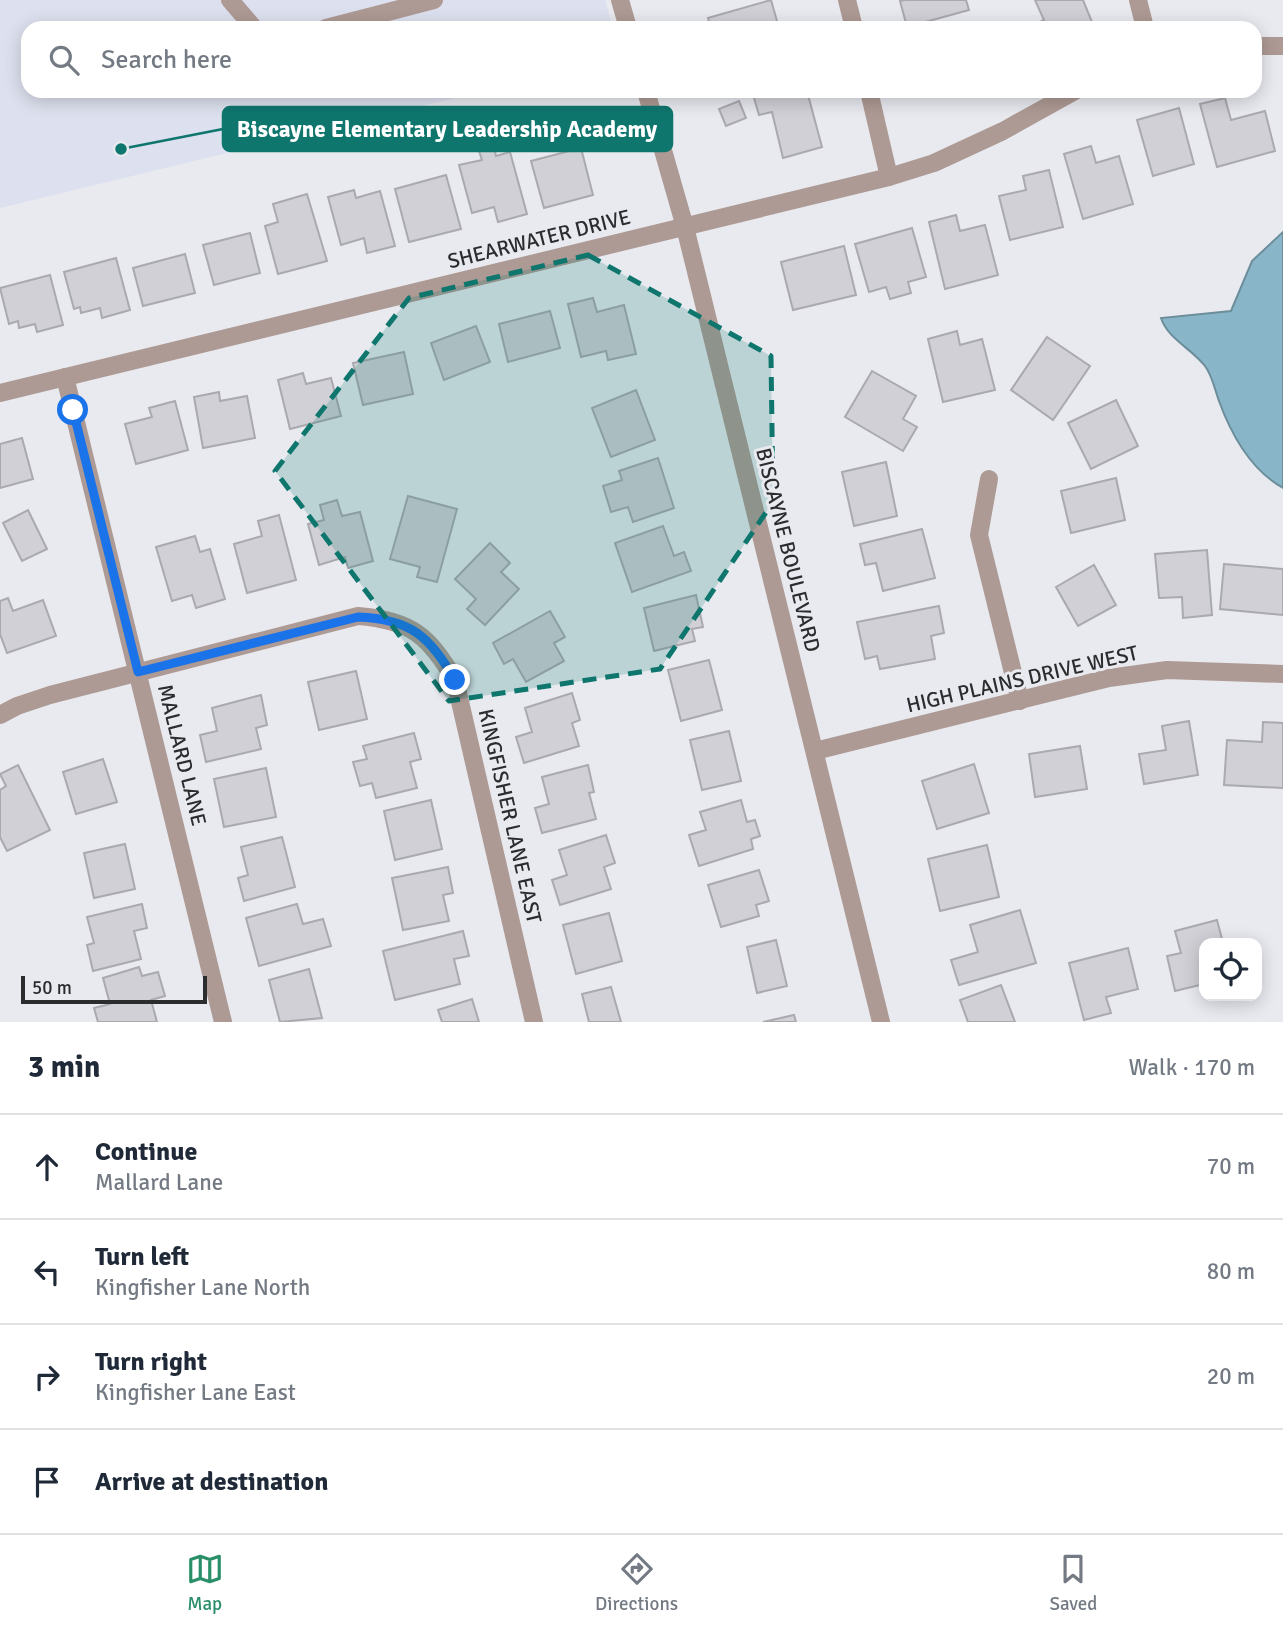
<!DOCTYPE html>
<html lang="en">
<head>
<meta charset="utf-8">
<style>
	body { margin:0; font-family:Signika,sans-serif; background:#f2f2f3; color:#1f2937 }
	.controls { position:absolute; right:21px; bottom:21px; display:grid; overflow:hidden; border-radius:14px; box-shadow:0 4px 18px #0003 }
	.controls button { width:63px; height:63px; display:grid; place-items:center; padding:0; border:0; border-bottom:2px solid #e0e1e3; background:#fff; color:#1f2937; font:35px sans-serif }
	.scale { position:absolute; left:21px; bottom:18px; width:186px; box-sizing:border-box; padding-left:7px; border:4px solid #2b2c2e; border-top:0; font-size:19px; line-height:24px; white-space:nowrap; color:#2b2c2e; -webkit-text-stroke:5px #e8eaf0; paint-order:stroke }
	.stop { position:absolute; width:21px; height:21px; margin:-16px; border:5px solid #1a73e8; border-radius:50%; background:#fff }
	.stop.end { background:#1a73e8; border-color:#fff; box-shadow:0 2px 7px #0008 }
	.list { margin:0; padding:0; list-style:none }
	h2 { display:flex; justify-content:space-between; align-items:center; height:91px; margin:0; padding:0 28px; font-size:30px }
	h2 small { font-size:23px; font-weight:400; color:#747a83 }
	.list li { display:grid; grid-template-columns:46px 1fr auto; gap:21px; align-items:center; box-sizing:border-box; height:105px; padding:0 28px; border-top:2px solid #e0e1e3 }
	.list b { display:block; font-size:26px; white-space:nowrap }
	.list p { margin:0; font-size:23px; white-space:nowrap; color:#747a83 }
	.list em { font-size:23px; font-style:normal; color:#747a83 }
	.icon { flex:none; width:38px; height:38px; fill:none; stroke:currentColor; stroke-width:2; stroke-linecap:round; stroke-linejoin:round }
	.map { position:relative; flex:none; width:1283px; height:1022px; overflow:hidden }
	.search { position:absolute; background:#fff; box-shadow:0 4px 18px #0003; left:21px; right:21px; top:21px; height:77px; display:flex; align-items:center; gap:18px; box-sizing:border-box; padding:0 24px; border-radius:21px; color:#747a83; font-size:26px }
	.sheet { height:511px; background:#fff }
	nav { display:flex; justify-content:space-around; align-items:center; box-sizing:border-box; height:98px; border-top:2px solid #e0e1e3; background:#fff; font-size:19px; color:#747a83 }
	nav a { display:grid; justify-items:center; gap:4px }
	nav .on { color:#2a8e69 }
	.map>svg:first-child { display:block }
</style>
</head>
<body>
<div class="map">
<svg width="1283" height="1022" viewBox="0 0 1283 1022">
	<rect width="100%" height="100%" fill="#e8eaf0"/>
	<!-- built -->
	<path fill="#dde0ee" d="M0,0h605l8,28h-585v63h456l-484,117z"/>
	<!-- water -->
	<path fill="#88b6c8" stroke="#6c8d9a" stroke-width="2" d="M1283,232v256c-32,-18 -52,-54 -64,-87 -4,-11 -7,-26 -14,-35 -14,-18 -37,-27 -44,-48l70,-7 21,-50z"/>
	<!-- building -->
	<g fill="#d1d0d6" stroke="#aaa9af" stroke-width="2">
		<path d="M771,0l8,28h-68l-3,-10z"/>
		<path d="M905,0h61l3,10 -62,17 -7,-26z"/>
		<path d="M1035,0h48l9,22 -13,6h-50l15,-8z"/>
		<path d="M752,91h55l15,56 -39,11 -11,-46 -13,3z"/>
		<path d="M1225,98l6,22 34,-9 10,40 -58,16 -17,-63z"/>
		<path d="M739,101l7,17 -20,8 -7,-17z"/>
		<path d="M1179,108l15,56 -41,12 -16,-56z"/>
		<path d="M1091,146l5,17 23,-7 14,48 -50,15 -19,-65z"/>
		<path d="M494,147l2,9 14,-4 17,62 -29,8 -4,-15 -22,6 -13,-48 23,-5 -3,-9z"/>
		<path d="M581,148l12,47 -49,13 -13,-47z"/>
		<path d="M1049,170l14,57 -53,13 -11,-44 27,-6 -3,-14z"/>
		<path d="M446,175l15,54 -52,13 -14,-53z"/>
		<path d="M354,190l2,8 24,-7 15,55 -28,7 -3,-15 -23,7 -13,-48z"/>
		<path d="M307,194l20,67 -49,13 -13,-48 13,-4 -5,-18z"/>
		<path d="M956,215l4,16 25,-6 13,50 -53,14 -16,-67z"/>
		<path d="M912,228l14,49 -18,5 3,11 -21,6 -4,-12 -17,5 -14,-48z"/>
		<path d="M250,233l10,40 -46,12 -11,-40z"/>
		<path d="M844,246l12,49 -63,15 -12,-48z"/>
		<path d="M185,254l10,39 -52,13 -10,-38z"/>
		<path d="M116,258l14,52 -28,8 -2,-10 -19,5 -1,-6 -6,2 -10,-37z"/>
		<path d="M50,275l13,50 -26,7 -2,-8 -16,4 -1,-7 -9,3 -9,-36z"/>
		<path d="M593,298l4,14 27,-7 12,49 -28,6 -2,-9 -25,6 -13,-53z"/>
		<path d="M550,311l10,37 -52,14 -9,-38z"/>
		<path d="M476,326l14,36 -46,18 -13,-37z"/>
		<path d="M957,331l3,14 22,-6 13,51 -52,12 -15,-63z"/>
		<path d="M1047,337l43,29 -37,54 -42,-30z"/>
		<path d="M404,352l9,42 -50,11 -10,-42z"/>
		<path d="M872,371l44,25 -13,23 14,8 -14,24 -58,-34z"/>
		<path d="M303,373l3,11 25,-6 10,38 -51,13 -12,-49z"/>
		<path d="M636,390l19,50 -44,17 -19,-49z"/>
		<path d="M219,392l1,9 27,-5 8,42 -52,10 -9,-51z"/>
		<path d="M1116,400l22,46 -47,23 -23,-46z"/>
		<path d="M175,401l13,49 -52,14 -11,-40 27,-7 -3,-9z"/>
		<path d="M22,438l11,41 -33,9v-44z"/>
		<path d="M658,458l16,50 -41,14 -5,-15 -17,5 -8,-26 19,-6 -3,-9z"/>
		<path d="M886,462l11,54 -43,10 -12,-54z"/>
		<path d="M1116,478l9,42 -54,13 -10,-42z"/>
		<path d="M408,496l49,13 -20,73 -20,-5 3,-10 -30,-8z"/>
		<path d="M337,500l5,16 18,-4 13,49 -25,7 -3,-11 -26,8 -11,-41 16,-4 -4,-15z"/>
		<path d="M28,510l19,39 -25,12 -19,-38z"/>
		<path d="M279,515l17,65 -49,13 -13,-49 28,-8 -4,-15z"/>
		<path d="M663,526l11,30 10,-4 7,19 -59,21 -17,-49z"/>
		<path d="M922,529l13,49 -52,13 -7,-28 -11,2 -5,-21z"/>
		<path d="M195,536l5,16 10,-3 15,50 -29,9 -4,-13 -20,6 -16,-54z"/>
		<path d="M490,543l20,20 -9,9 18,17 -34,36 -18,-16 9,-10 -21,-20z"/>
		<path d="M1207,550l5,65 -29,3 -1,-21 -23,1 -4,-44z"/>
		<path d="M1224,564l59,5v46l-63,-6z"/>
		<path d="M1094,565l22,40 -38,21 -22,-39z"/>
		<path d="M696,595l7,32 -11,2 3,12 -41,10 -10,-43z"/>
		<path d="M8,598l5,13 30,-11 13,36 -49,17 -7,-19v-33z"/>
		<path d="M939,606l5,27 -13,3 4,23 -55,10 -3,-13 -12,3 -8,-37z"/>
		<path d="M550,611l15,26 -11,6 10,18 -38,21 -13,-23 -9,5 -11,-21z"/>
		<path d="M709,660l13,50 -41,11 -13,-51z"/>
		<path d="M356,671l11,48 -48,11 -11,-48z"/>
		<path d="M572,693l8,27 -8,3 7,23 -55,17 -8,-26 16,-5 -7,-24z"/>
		<path d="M261,695l6,30 -11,3 5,21 -55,13 -6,-27 17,-4 -5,-23z"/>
		<path d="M1189,721l9,54 -54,9 -5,-30 27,-4 -4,-24z"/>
		<path d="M1263,722l20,1v65l-59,-3 3,-45 35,2z"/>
		<path d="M729,731l12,50 -39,9 -12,-50z"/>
		<path d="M414,733l7,26 -11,3 7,26 -41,10 -4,-15 -12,3 -7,-24 14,-3 -4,-13z"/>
		<path d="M1080,746l7,43 -52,8 -6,-43z"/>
		<path d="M103,759l14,43 -41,12 -13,-42z"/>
		<path d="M974,764l15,49 -52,16 -15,-48z"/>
		<path d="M18,765l32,65 -43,21 -7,-14v-47l6,-4 -6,-12z"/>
		<path d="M588,765l6,27 -5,1 7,26 -54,14 -7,-25 14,-4 -7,-27z"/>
		<path d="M266,768l10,49 -52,10 -10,-48z"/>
		<path d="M431,800l11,49 -47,11 -11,-49z"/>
		<path d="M741,800l6,22 8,-2 5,16 -9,3 2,10 -54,17 -10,-31 17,-5 -6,-18z"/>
		<path d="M606,835l9,28 -11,4 7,22 -51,16 -8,-25 15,-5 -8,-25z"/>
		<path d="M282,837l13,50 -51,14 -6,-23 10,-3 -7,-28z"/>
		<path d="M125,844l10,45 -41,9 -10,-45z"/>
		<path d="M987,845l12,52 -59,14 -12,-52z"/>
		<path d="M448,867l5,26 -10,2 6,26 -46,9 -11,-52z"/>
		<path d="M759,870l10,31 -13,4 3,11 -38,11 -13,-42z"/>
		<path d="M142,904l5,24 -13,3 7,28 -48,12 -6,-26 7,-2 -7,-26z"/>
		<path d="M297,904l6,20 20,-5 8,27 -72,20 -13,-48z"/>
		<path d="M1020,910l16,53 -77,22 -8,-25 27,-8 -8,-27z"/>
		<path d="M609,913l13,48 -46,13 -13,-49z"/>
		<path d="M1217,920l6,23h-19v41l-29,7 -8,-35 14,-3 -6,-22z"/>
		<path d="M463,931l6,25 -15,3 6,25 -65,16 -12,-49z"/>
		<path d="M776,940l11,46 -30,7 -10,-46z"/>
		<path d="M1128,948l10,41 -32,8 5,16 -27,7 -15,-57z"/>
		<path d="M139,967l3,9 16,-4 7,24 -14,4 6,22h-59l-4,-14 16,-4 -7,-26z"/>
		<path d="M309,969l13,49 -42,4 -11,-42z"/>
		<path d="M1001,985l14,37h-47l-8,-22z"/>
		<path d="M611,987l10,35h-32l-7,-28z"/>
		<path d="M472,999l7,23h-37l-4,-12z"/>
		<path d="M794,1015l2,7h-33z"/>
	</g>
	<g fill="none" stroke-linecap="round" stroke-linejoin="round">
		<!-- minor -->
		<g stroke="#ae9a94" stroke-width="18">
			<path d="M230,0l24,28"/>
			<path d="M620,0l8,28"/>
			<path d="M847,0l7,28"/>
			<path d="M1138,0l7,28"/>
			<path d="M326,28l108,-28"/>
			<path d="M1255,46h28"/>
			<path d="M646,91l39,136 196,795"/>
			<path d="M869,91l20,86"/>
			<path d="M65,377l158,645"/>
			<path d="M0,393l889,-216 45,-14 69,-32 72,-40"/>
			<path d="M989,479l-10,56 41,166"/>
			<path d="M0,715l17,-9 33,-11 308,-79c53,4 71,20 97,64l79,342"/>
			<path d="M815,751l294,-73 58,-8 116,4"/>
		</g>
	</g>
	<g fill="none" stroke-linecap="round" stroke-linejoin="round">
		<!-- route -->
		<path stroke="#1a73e8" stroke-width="9" d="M73,410l65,262 220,-55c53,2 71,19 97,63"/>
	</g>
	<!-- marked area -->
	<path fill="#0f766e" fill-opacity="0.2" stroke="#0f766e" stroke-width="5" stroke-dasharray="14 9" stroke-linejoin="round" d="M588,255l183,101 2,146 -113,167 -211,32 -174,-230 134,-173z"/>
	<g text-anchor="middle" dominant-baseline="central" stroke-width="6" stroke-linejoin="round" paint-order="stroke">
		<!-- street labels -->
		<g font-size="21" fill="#2b2c2e" stroke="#e8eaf0">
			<text transform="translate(539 239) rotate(-14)">SHEARWATER DRIVE</text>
			<text transform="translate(788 550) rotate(76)">BISCAYNE BOULEVARD</text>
			<text transform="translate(1022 679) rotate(-13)">HIGH PLAINS DRIVE WEST</text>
			<text transform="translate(182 755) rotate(76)">MALLARD LANE</text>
			<text transform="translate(510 816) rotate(77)">KINGFISHER LANE EAST</text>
		</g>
	</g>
	<!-- callouts -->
	<path fill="none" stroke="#0f766e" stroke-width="2.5" d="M121 149L223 129"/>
	<circle fill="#0f766e" stroke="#e8eaf0" stroke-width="2.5" cx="121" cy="149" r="7"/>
	<rect fill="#0f766e" stroke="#0f766e" stroke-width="2.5" x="223" y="107" width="449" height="44" rx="7"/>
	<g font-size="23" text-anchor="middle" font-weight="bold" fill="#fff">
		<text x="447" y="137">Biscayne Elementary Leadership Academy</text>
	</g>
</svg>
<div class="controls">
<button><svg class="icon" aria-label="locate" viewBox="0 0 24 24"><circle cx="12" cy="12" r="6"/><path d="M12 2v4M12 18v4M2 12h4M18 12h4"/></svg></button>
</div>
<div class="scale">50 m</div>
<div class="stop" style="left:73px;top:410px"></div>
<div class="stop end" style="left:455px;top:680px"></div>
<div class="search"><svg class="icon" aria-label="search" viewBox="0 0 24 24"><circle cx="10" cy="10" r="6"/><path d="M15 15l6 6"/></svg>Search here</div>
</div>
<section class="sheet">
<h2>3 min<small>Walk · 170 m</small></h2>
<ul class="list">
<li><svg class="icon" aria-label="ahead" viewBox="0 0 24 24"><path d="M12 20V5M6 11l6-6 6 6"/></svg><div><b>Continue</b><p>Mallard Lane</p></div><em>70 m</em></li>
<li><svg class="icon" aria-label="left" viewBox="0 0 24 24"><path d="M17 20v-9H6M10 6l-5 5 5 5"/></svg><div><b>Turn left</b><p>Kingfisher Lane North</p></div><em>80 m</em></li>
<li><svg class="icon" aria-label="right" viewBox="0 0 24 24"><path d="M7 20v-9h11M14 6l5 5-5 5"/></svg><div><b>Turn right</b><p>Kingfisher Lane East</p></div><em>20 m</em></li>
<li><svg class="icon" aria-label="arrive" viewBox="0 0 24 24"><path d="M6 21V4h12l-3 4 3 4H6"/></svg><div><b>Arrive at destination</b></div></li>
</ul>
</section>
<nav>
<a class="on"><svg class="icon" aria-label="map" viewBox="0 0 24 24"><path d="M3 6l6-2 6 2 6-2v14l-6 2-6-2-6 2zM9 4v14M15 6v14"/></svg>Map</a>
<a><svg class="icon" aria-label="directions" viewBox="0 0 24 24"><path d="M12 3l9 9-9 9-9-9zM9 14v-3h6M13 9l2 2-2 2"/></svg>Directions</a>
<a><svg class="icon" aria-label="saved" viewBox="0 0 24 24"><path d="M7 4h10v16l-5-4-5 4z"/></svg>Saved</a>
</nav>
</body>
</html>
